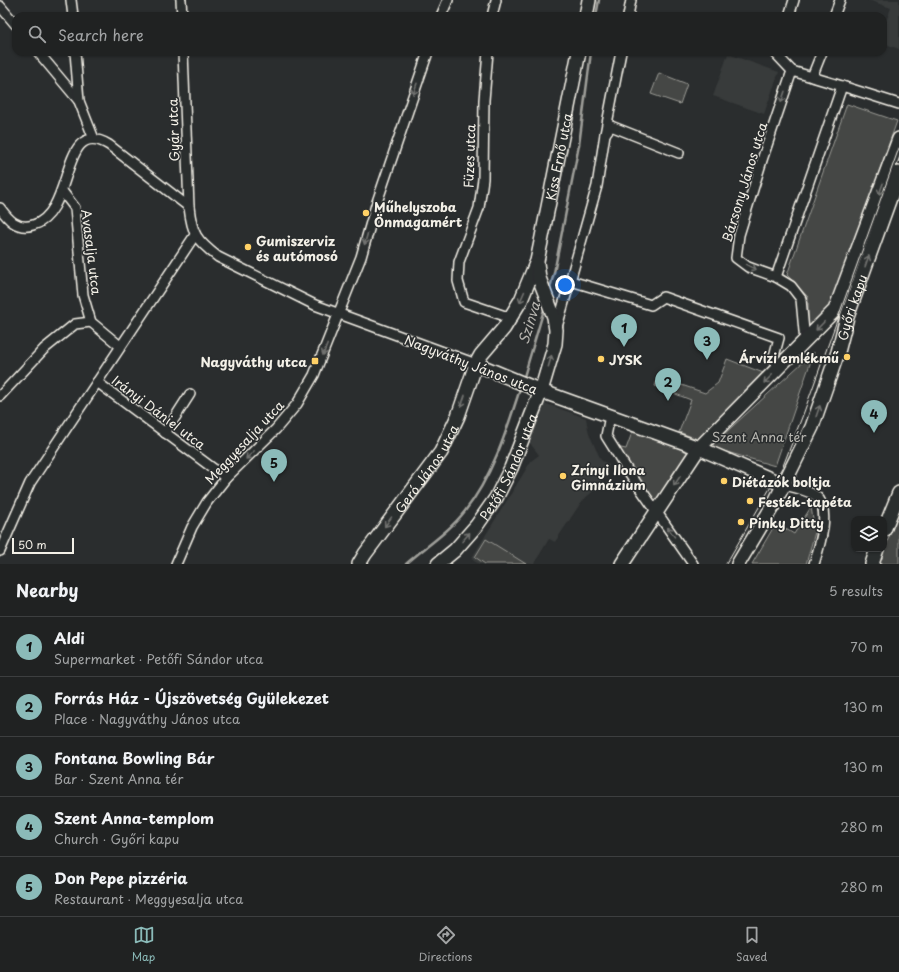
<!DOCTYPE html>
<html lang="en">
<head>
<meta charset="utf-8">
<style>
	body { margin:0; font-family:"Playpen Sans",sans-serif; background:#282a2a; color:#f1f3f6 }
	.controls { position:absolute; right:12px; bottom:12px; display:grid; overflow:hidden; border-radius:8px; box-shadow:0 1px 3px #0004 }
	.controls button { width:36px; height:36px; display:grid; place-items:center; padding:0; border:0; border-bottom:1px solid #3d3f40; background:#202222; color:#f1f3f6; font:20px sans-serif }
	.scale { position:absolute; left:12px; bottom:10px; width:62px; box-sizing:border-box; padding-left:4px; border:2px solid #f4f1e8; border-top:0; font-size:11px; line-height:14px; white-space:nowrap; color:#f4f1e8; -webkit-text-stroke:3px #2a2d2e; paint-order:stroke }
	.you { position:absolute; left:565px; top:285px; width:14px; height:14px; margin:-10px; border:3px solid #fff; border-radius:50%; background:#1a73e8; box-shadow:0 0 0 6px #1a73e833 }
	.badge { display:grid; place-items:center; width:26px; height:26px; border-radius:50%; background:#8bbbb9; color:#111; font-size:13px; font-weight:700 }
	.pin { position:absolute; translate:-50% -33px; filter:drop-shadow(0 1px 2px #0008) }
	.pin::after { content:''; position:absolute; top:21px; width:14px; height:12px; background:inherit; clip-path:polygon(0 0,100% 0,50% 100%) }
	.list { margin:0; padding:0; list-style:none }
	h2 { display:flex; justify-content:space-between; align-items:center; height:52px; margin:0; padding:0 16px; font-size:17px }
	h2 small { font-size:13px; font-weight:400; color:#a2a4a5 }
	.list li { display:grid; grid-template-columns:26px 1fr auto; gap:12px; align-items:center; box-sizing:border-box; height:60px; padding:0 16px; border-top:1px solid #3d3f40 }
	.list b { display:block; font-size:15px; white-space:nowrap }
	.list p { margin:0; font-size:13px; white-space:nowrap; color:#a2a4a5 }
	.list em { font-size:13px; font-style:normal; color:#a2a4a5 }
	.icon { flex:none; width:22px; height:22px; fill:none; stroke:currentColor; stroke-width:2; stroke-linecap:round; stroke-linejoin:round }
	.map { position:relative; flex:none; width:899px; height:564px; overflow:hidden }
	.search { position:absolute; background:#202222; box-shadow:0 1px 3px #0004; left:12px; right:12px; top:12px; height:44px; display:flex; align-items:center; gap:10px; box-sizing:border-box; padding:0 14px; border-radius:12px; color:#a2a4a5; font-size:15px }
	.sheet { height:352px; background:#202222 }
	nav { display:flex; justify-content:space-around; align-items:center; box-sizing:border-box; height:56px; border-top:1px solid #3d3f40; background:#202222; font-size:11px; color:#a2a4a5 }
	nav a { display:grid; justify-items:center; gap:2px }
	nav .on { color:#8bbbb9 }
	.map>svg:first-child { display:block }
</style>
</head>
<body>
<div class="map">
<svg width="899" height="564" viewBox="0 0 899 564">
	<rect width="100%" height="100%" fill="#2a2d2e"/>
	<filter id="ink" filterUnits="userSpaceOnUse"><feTurbulence type="fractalNoise" baseFrequency=".025" numOctaves="2"/><feDisplacementMap in="SourceGraphic" scale="8" xChannelSelector="R" yChannelSelector="G"/><feConvolveMatrix kernelMatrix="1 2 1 2 8 2 1 2 1" color-interpolation-filters="sRGB"/></filter>
	<g filter="url(#ink)">
		<!-- built -->
		<g fill="#373a3a">
			<path d="M868,0h31v49l-16,-6v-13l8,-22z"/>
			<path d="M728,54l51,18 -15,42 -51,-18z"/>
			<path d="M544,403l42,15 3,16 12,26 8,5 -11,22 -16,14 -27,41 -6,-3 -15,25h-55l-8,-5 60,-98 8,-6 -10,-13z"/>
		</g>
		<!-- green -->
		<g fill="#444645" stroke="#9c9c96">
			<path d="M659,73l28,11 -7,20 -29,-10z"/>
			<path d="M847,104l50,17 -67,190 -22,20v-34l-21,-22z"/>
			<path d="M814,352l-39,114 -65,-19z"/>
			<path d="M727,359l39,15 -66,66 -21,-8 12,-32 -36,-14 3,-9 47,16 13,-10z"/>
			<path d="M633,430l56,20 -35,54 -38,-57 10,2z"/>
			<path d="M811,507l4,25 -9,32h-54l24,-41 18,11z"/>
			<path d="M899,510v54h-20z"/>
			<path d="M486,539l40,25h-41l-10,-7z"/>
		</g>
		<g fill="none" stroke-linecap="round" stroke-linejoin="round">
			<!-- stream -->
			<g stroke="#9f9f9a" stroke-width="2.5">
				<path d="M596,16l3,-16"/>
				<path d="M549,292l5,-19 25,-128 12,-93"/>
				<path d="M523,380l22,-74"/>
				<path d="M406,564c19,-17 43,-32 59,-53 28,-35 42,-82 56,-125"/>
			</g>
			<!-- street casing -->
			<g stroke="#f4f1e8" stroke-width="12">
				<g id="street">
					<path d="M71,0l2,16"/>
					<path d="M181,0l1,16"/>
					<path d="M0,6l16,19"/>
					<path d="M441,16l7,-16"/>
					<path d="M492,16l4,-16"/>
					<path d="M628,16l3,-16"/>
					<path d="M789,16l5,-16"/>
					<path d="M834,16l6,-16"/>
					<path d="M38,52l41,49 15,38"/>
					<path d="M75,52l4,49"/>
					<path d="M183,52l6,155c3,27 7,33 29,50l97,48 161,59"/>
					<path d="M488,52l-4,48 -1,79 -4,29 -20,54 -1,19 6,21 47,16"/>
					<path d="M777,52l-1,2 16,17 -29,86 -24,78 -3,23 12,9 28,10 15,9 10,13 4,43"/>
					<path d="M792,71l20,6"/>
					<path d="M842,86l57,18"/>
					<path d="M605,134l6,-8 68,27"/>
					<path d="M62,191l13,17 8,87 8,27 29,24"/>
					<path d="M0,208c8,11 17,22 33,17 43,-12 26,-110 76,-80l80,62"/>
					<path d="M776,277l66,-191 -30,-9 10,-25"/>
					<path d="M571,281l80,24 12,-8 116,41 -6,22 7,7"/>
					<path d="M557,327l40,-141 8,-52 16,-82"/>
					<path d="M97,382l129,96"/>
					<path d="M0,396l44,-47 31,-25 16,-2"/>
					<path d="M610,416l-4,20 22,35 65,93"/>
					<path d="M165,433l25,-39"/>
					<path d="M784,485c9,2 25,6 32,11 16,13 3,52 -2,68"/>
					<path d="M0,551l30,-68 165,-248"/>
					<path d="M176,564l16,-37 15,-25 19,-24 50,-49 21,-25 17,-29 47,-118 15,-52 52,-153"/>
				</g>
			</g>
			<!-- secondary casing -->
			<g stroke="#f4f1e8" stroke-width="16">
				<g id="secondary">
					<path d="M586,16l3,-16"/>
					<path d="M476,364l65,27 158,57 85,37"/>
					<path d="M884,530l15,-37"/>
					<path id="s1" d="M359,564l6,-10 76,-102 17,-36 18,-52 5,-9 23,-27 17,-28 16,-39 4,-19 38,-190"/>
					<path id="s2" d="M438,564l17,-14 22,-25 19,-27 15,-30 30,-77 14,-47 1,-14 -2,-13 -15,-39 -2,-15"/>
					<path d="M622,564l77,-116 136,-138 64,-171"/>
					<path id="s3" d="M738,564l36,-60 38,-77 26,-75 9,-35 52,-144"/>
					<path d="M872,564l5,-15"/>
				</g>
			</g>
			<!-- street -->
			<use href="#street" stroke="#2a2d2e" stroke-width="9"/>
			<!-- secondary -->
			<use href="#secondary" stroke="#2a2d2e" stroke-width="13"/>
			<!-- tram -->
			<path stroke="#f4f1e8" stroke-width="1" d="M726,564l57,-98 21,-54 95,-264"/>
		</g>
		<!-- one-way arrows -->
		<defs><path id="oneway-shaft" d="M-6 0H5M1.5-3L5.5 0L1.5 3" fill="none" stroke-width="1.6" stroke-linecap="round" stroke-linejoin="round"/></defs>
		<g stroke="#71726f">
			<use href="#oneway-shaft" transform="translate(415 89) rotate(109)"/>
			<use href="#oneway-shaft" transform="translate(783 97) rotate(109)"/>
			<use href="#oneway-shaft" transform="translate(881 189) rotate(110)"/>
			<use href="#oneway-shaft" transform="translate(366 239) rotate(106)"/>
			<use href="#oneway-shaft" transform="translate(867 261) rotate(-71)"/>
			<use href="#oneway-shaft" transform="translate(751 267) rotate(26)"/>
			<use href="#oneway-shaft" transform="translate(522 297) rotate(114)"/>
			<use href="#oneway-shaft" transform="translate(820 326) rotate(134)"/>
			<use href="#oneway-shaft" transform="translate(325 350) rotate(112)"/>
			<use href="#oneway-shaft" transform="translate(550 361) rotate(-74)"/>
			<use href="#oneway-shaft" transform="translate(768 379) rotate(135)"/>
			<use href="#oneway-shaft" transform="translate(463 401) rotate(109)"/>
			<use href="#oneway-shaft" transform="translate(818 411) rotate(-71)"/>
			<use href="#oneway-shaft" transform="translate(250 455) rotate(135)"/>
			<use href="#oneway-shaft" transform="translate(677 481) rotate(124)"/>
			<use href="#oneway-shaft" transform="translate(388 522) rotate(126)"/>
			<use href="#oneway-shaft" transform="translate(671 532) rotate(-126)"/>
			<use href="#oneway-shaft" transform="translate(466 537) rotate(-49)"/>
		</g>
	</g>
	<!-- markers -->
	<g fill="#ffd166" stroke="#2a2d2e" stroke-width="1.5">
		<circle cx="366" cy="213" r="4"/>
		<circle cx="248" cy="247" r="4"/>
		<circle cx="847" cy="357" r="4"/>
		<circle cx="601" cy="359" r="4"/>
		<rect x="311" y="357" width="8" height="8" rx="2"/>
		<circle cx="563" cy="476" r="4"/>
		<circle cx="724" cy="481" r="4"/>
		<circle cx="750" cy="501" r="4"/>
		<circle cx="741" cy="522" r="4"/>
	</g>
	<g text-anchor="middle" dominant-baseline="central" stroke-width="3" stroke-linejoin="round" paint-order="stroke">
		<!-- street labels -->
		<g font-size="13" fill="#f4f1e8" stroke="#2a2d2e">
			<text transform="translate(173 130) rotate(-92)">Gyár utca</text>
			<text transform="translate(469 156) rotate(-88)">Füzes utca</text>
			<text stroke="none"><textPath href="#s1" startOffset="461">Kiss Ernő utca</textPath></text>
			<text transform="translate(744 182) rotate(-73)">Bársony János utca</text>
			<text transform="translate(92 252) rotate(83)">Avasalja utca</text>
			<text stroke="none"><textPath href="#s3" startOffset="282">Győri kapu</textPath></text>
			<text transform="translate(471 364) rotate(21)">Nagyváthy János utca</text>
			<text transform="translate(159 412) rotate(37)">Irányi Dániel utca</text>
			<text transform="translate(244 442) rotate(-47)">Meggyesalja utca</text>
			<text stroke="none"><textPath href="#s2" startOffset="122">Petőfi Sándor utca</textPath></text>
			<text stroke="none"><textPath href="#s1" startOffset="117">Geró János utca</textPath></text>
		</g>
		<!-- poi labels -->
		<g font-size="13" font-weight="bold" fill="#f4f1e8" stroke="#2a2d2e" text-anchor="start">
			<text x="374" y="206">Műhelyszoba<tspan x="374" dy="15">Önmagamért</tspan></text>
			<text x="256" y="240">Gumiszerviz<tspan x="256" dy="15">és autómosó</tspan></text>
			<text x="839" y="357" text-anchor="end">Árvízi emlékmű</text>
			<text x="609" y="359">JYSK</text>
			<text x="307" y="361" text-anchor="end">Nagyváthy utca</text>
			<text x="571" y="469">Zrínyi Ilona<tspan x="571" dy="15">Gimnázium</tspan></text>
			<text x="732" y="481">Diétázók boltja</text>
			<text x="758" y="501">Festék-tapéta</text>
			<text x="749" y="522">Pinky Ditty</text>
		</g>
		<!-- park labels -->
		<g font-size="13" fill="#b6b5af" stroke="#2a2d2e">
			<text x="759" y="436">Szent Anna tér</text>
		</g>
		<!-- water labels -->
		<g font-size="14" font-style="italic" fill="#b5b3ae" stroke="#2a2d2e">
			<text transform="translate(529 323) rotate(-73)">Szinva</text>
		</g>
	</g>
</svg>
<div class="controls">
<button><svg class="icon" aria-label="layers" viewBox="0 0 24 24"><path d="M12 4l9 5-9 5-9-5zM3 14l9 5 9-5"/></svg></button>
</div>
<div class="scale">50 m</div>
<div class="you"></div>
<div class="pin badge" style="left:624px;top:347px">1</div>
<div class="pin badge" style="left:668px;top:401px">2</div>
<div class="pin badge" style="left:707px;top:360px">3</div>
<div class="pin badge" style="left:874px;top:433px">4</div>
<div class="pin badge" style="left:274px;top:482px">5</div>
<div class="search"><svg class="icon" aria-label="search" viewBox="0 0 24 24"><circle cx="10" cy="10" r="6"/><path d="M15 15l6 6"/></svg>Search here</div>
</div>
<section class="sheet">
<h2>Nearby<small>5 results</small></h2>
<ul class="list">
<li><span class="badge">1</span><div><b>Aldi</b><p>Supermarket · Petőfi Sándor utca</p></div><em>70 m</em></li>
<li><span class="badge">2</span><div><b>Forrás Ház - Újszövetség Gyülekezet</b><p>Place · Nagyváthy János utca</p></div><em>130 m</em></li>
<li><span class="badge">3</span><div><b>Fontana Bowling Bár</b><p>Bar · Szent Anna tér</p></div><em>130 m</em></li>
<li><span class="badge">4</span><div><b>Szent Anna-templom</b><p>Church · Győri kapu</p></div><em>280 m</em></li>
<li><span class="badge">5</span><div><b>Don Pepe pizzéria</b><p>Restaurant · Meggyesalja utca</p></div><em>280 m</em></li>
</ul>
</section>
<nav>
<a class="on"><svg class="icon" aria-label="map" viewBox="0 0 24 24"><path d="M3 6l6-2 6 2 6-2v14l-6 2-6-2-6 2zM9 4v14M15 6v14"/></svg>Map</a>
<a><svg class="icon" aria-label="directions" viewBox="0 0 24 24"><path d="M12 3l9 9-9 9-9-9zM9 14v-3h6M13 9l2 2-2 2"/></svg>Directions</a>
<a><svg class="icon" aria-label="saved" viewBox="0 0 24 24"><path d="M7 4h10v16l-5-4-5 4z"/></svg>Saved</a>
</nav>
</body>
</html>
